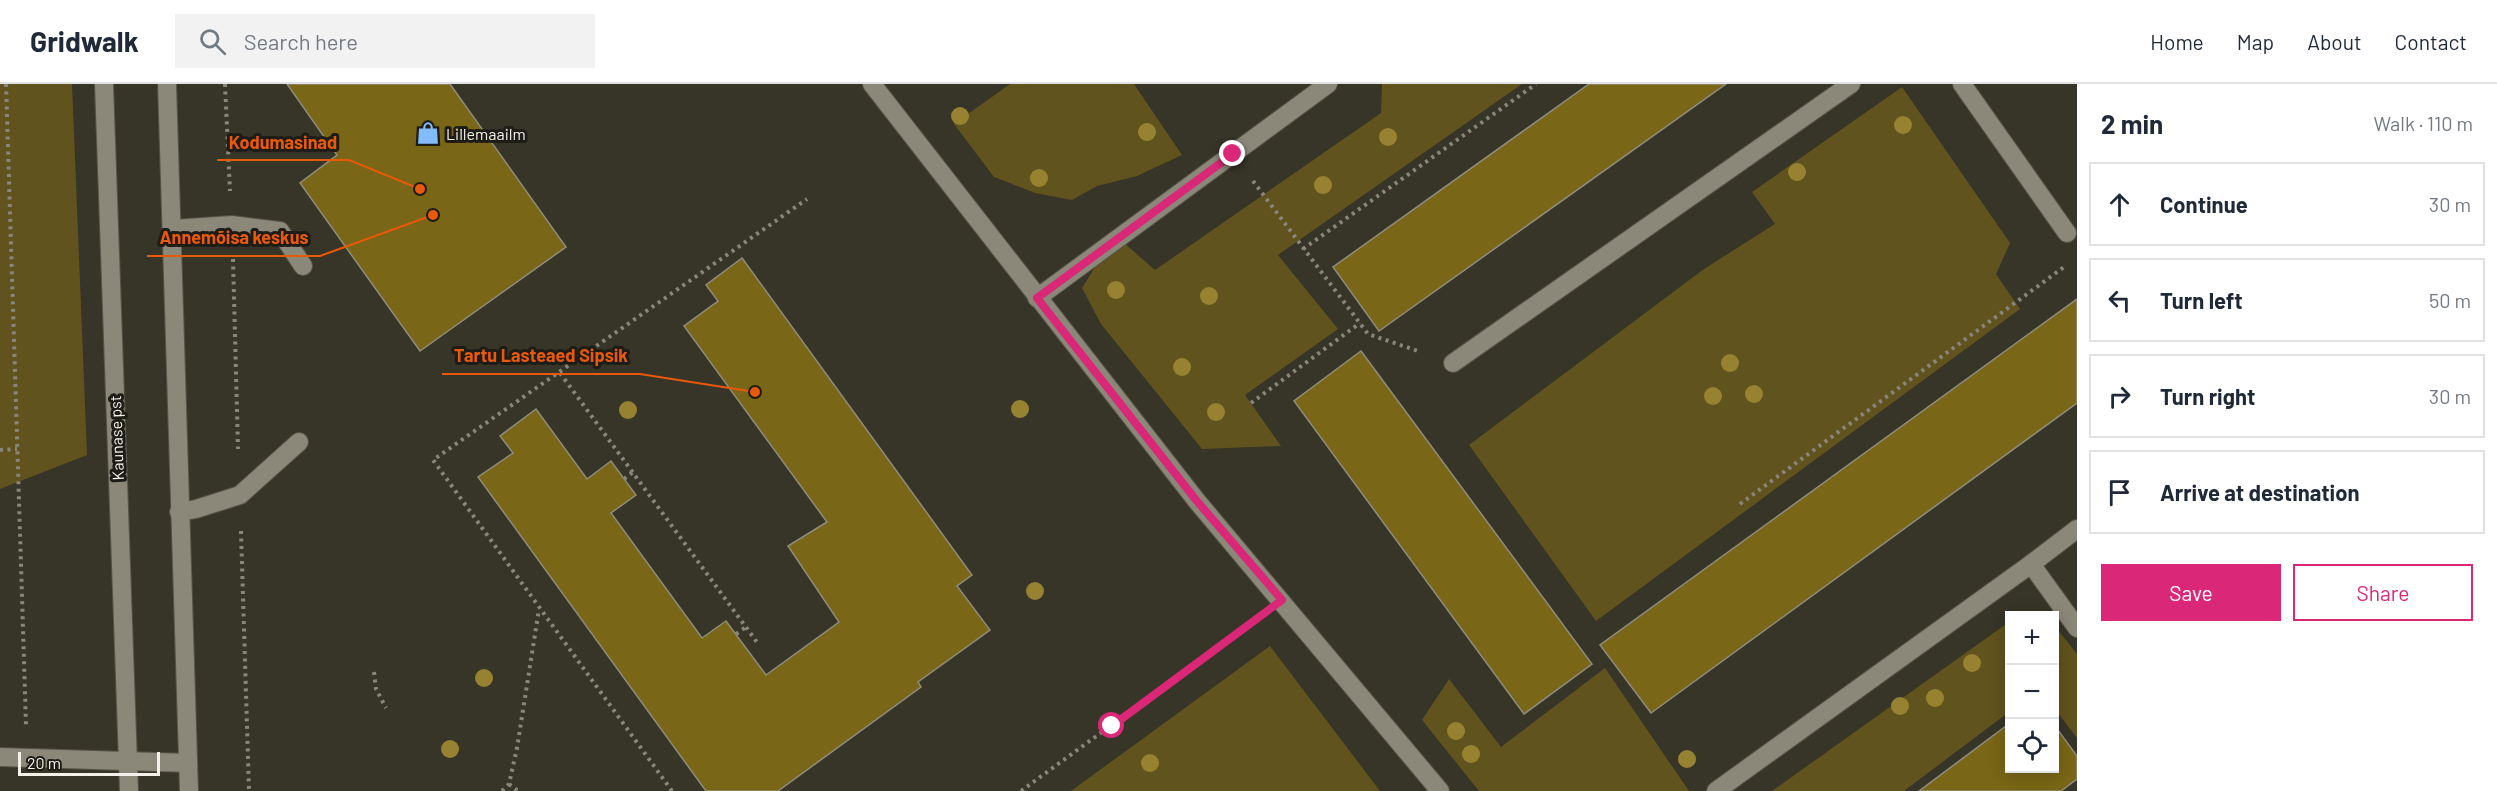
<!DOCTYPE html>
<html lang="en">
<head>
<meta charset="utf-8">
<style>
	body { margin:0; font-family:Barlow,sans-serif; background:#f2f2f3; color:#1f2937 }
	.controls { position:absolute; right:18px; bottom:18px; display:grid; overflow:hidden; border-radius:0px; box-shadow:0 3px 15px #0003 }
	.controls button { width:54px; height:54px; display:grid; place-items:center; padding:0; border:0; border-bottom:2px solid #e0e1e3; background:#fff; color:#1f2937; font:30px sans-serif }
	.scale { position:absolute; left:18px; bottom:15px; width:142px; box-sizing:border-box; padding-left:6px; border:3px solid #f3f1e9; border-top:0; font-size:16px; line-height:21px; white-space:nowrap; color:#f3f1e9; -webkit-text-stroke:4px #1d1c16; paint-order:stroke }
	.stop { position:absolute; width:18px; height:18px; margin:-14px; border:4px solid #db2777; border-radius:50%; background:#fff }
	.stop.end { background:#db2777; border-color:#fff; box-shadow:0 2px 6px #0008 }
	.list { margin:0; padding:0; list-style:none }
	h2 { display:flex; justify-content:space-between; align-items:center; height:78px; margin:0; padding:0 24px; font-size:26px }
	h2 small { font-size:20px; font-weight:400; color:#747a83 }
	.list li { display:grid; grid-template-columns:39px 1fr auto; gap:18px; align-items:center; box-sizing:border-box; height:84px; margin:0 12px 12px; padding:0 12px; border:2px solid #e0e1e3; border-radius:0px }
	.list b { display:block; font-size:22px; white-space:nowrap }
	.list em { font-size:20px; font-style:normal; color:#747a83 }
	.actions { display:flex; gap:12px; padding:18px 24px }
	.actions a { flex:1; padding:14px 0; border:2px solid #db2777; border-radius:0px; text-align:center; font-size:21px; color:#db2777 }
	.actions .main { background:#db2777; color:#fff }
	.icon { flex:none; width:33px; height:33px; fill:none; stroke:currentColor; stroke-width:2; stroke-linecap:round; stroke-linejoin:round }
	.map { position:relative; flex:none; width:2077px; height:707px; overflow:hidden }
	header { display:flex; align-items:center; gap:36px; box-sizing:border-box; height:84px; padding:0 30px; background:#fff; border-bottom:2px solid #e0e1e3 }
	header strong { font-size:28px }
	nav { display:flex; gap:33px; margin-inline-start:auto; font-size:21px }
	.search { width:420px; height:54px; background:#f2f2f3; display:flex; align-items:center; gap:15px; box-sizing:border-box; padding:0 21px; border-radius:0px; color:#747a83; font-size:22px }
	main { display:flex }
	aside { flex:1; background:#fff }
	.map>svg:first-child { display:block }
</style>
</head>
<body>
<header>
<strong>Gridwalk</strong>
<div class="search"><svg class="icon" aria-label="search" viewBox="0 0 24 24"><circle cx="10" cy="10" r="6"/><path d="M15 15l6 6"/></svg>Search here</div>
<nav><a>Home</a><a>Map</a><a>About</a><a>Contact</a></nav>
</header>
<main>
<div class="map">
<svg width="2077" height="707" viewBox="0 0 2077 707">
	<rect width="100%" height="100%" fill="#373428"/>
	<!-- green -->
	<g fill="#60531e">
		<path d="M0,0h72l15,371 -87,34z"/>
		<path d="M1010,0h124l48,71 -45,21 -40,10 -25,14 -37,-7 -41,-16 -40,-53z"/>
		<path d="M1382,0h140l-244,171 60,74 -93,66 36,51 -79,3 -101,-125 -19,-36 33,-53 40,35 226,-157z"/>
		<path d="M1902,3l108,156 -14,31 24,35 -424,312 -127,-176 235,-176 71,-45 -23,-32z"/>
		<path d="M2009,538v90l-105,79h-132z"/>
		<path d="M2054,541l23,29v84l-22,-29z"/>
		<path d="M1270,562l110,145h-309z"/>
		<path d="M1605,584l84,123h-210l-57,-71 27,-41 52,68z"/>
	</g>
	<!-- building -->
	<g fill="#796616" stroke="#908c7e" stroke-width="1.5">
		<path d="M287,0h163l116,163 -146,104 -120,-168 37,-28z"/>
		<path d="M1589,0h137l-347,247 -46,-64z"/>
		<path d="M742,174l230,317 -15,11 33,44 -72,52 3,5 -143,104h-72l-228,-314 35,-24 -13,-17 36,-27 51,70 24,-18 25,34 -25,18 91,125 24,-17 40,54 73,-53 -51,-76 39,-24 -143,-196 34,-25 -12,-16z"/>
		<path d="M2077,215v104l-426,310 -51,-68z"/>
		<path d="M1361,267l231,313 -68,50 -230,-313z"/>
		<path d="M2010,639v45h45v-42l22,30v23l-16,12h-142z"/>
	</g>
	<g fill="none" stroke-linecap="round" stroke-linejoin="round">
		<!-- service casing -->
		<g stroke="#565348" stroke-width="20">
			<g id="service">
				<path d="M173,145l59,-4 48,6 23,35"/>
				<path d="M179,428l17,-3 44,-14 59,-53"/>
			</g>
		</g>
		<!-- minor casing -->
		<g stroke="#565348" stroke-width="20">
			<g id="minor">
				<path d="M872,0l324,416 244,291"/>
				<path d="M1962,0l105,149"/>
				<path d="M1037,214l291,-214"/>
				<path d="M1453,279l398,-279"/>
				<path d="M2031,480l46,64"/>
				<path d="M0,673l188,6"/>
				<path d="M1716,707l315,-227 46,-35"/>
			</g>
		</g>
		<!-- tertiary casing -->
		<g stroke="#565348" stroke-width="20">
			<g id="tertiary">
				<path d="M104,0l25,707"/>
				<path d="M167,0l22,707"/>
			</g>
		</g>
		<!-- path -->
		<g stroke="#89877d" stroke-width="4" stroke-dasharray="3 4.5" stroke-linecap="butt">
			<path d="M6,0l20,641"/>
			<path d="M225,0l5,107"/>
			<path d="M1253,97l115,153 53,18"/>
			<path d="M1303,165l233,-165"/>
			<path d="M233,175l5,190"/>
			<path d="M560,289l199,272"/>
			<path d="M1251,319l109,-80"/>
			<path d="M0,366l17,-1"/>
			<path d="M624,395l9,-7"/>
			<path d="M1740,420l324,-237"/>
			<path d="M241,447l8,260"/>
			<path d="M736,550l10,-7"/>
			<path d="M374,588l2,17 10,19"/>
			<path d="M509,700l9,7"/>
			<path d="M502,707l7,-7 8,-36 22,-139"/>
			<path d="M672,707l-239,-331 374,-261"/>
			<path d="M1021,707l232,-169"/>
		</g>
		<!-- service -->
		<use href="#service" stroke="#8b8779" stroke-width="18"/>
		<!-- minor -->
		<use href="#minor" stroke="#8b8779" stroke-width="18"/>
		<!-- tertiary -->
		<use href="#tertiary" stroke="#8b8779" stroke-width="18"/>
	</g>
	<!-- trees -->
	<g fill="#968231">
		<circle cx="960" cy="32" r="9"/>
		<circle cx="1903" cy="41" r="9"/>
		<circle cx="1147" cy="48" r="9"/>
		<circle cx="1388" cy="53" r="9"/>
		<circle cx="1797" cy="88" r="9"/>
		<circle cx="1039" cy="94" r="9"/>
		<circle cx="1323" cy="101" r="9"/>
		<circle cx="1116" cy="206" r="9"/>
		<circle cx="1209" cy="212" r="9"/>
		<circle cx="1730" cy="279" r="9"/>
		<circle cx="1182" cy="283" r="9"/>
		<circle cx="1754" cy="310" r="9"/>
		<circle cx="1713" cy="312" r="9"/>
		<circle cx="1020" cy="325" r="9"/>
		<circle cx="628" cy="326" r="9"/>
		<circle cx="1216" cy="328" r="9"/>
		<circle cx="1035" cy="507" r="9"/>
		<circle cx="1972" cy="579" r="9"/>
		<circle cx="484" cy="594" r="9"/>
		<circle cx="1935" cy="614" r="9"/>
		<circle cx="1900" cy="622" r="9"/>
		<circle cx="1456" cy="647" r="9"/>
		<circle cx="450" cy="665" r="9"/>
		<circle cx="1471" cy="670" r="9"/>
		<circle cx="1687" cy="675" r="9"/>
		<circle cx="1150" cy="679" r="9"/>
	</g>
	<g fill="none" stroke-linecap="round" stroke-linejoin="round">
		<!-- route -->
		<path stroke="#db2777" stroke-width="8" d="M1112,642l170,-126 -86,-100 -159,-202 196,-144"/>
	</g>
	<!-- icons -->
	<defs>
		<g id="shop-bare" transform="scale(1.8)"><path d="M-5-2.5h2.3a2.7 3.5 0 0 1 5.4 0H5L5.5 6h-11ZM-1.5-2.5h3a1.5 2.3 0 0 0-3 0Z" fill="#84bcfb" stroke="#1d1c16" stroke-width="2.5" paint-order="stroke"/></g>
	</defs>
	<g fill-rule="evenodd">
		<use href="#shop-bare" x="428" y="49"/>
	</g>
	<g text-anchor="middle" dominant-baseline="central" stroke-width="6" stroke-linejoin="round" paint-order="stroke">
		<!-- poi labels -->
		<g font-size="16" fill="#f3f1e9" stroke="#1d1c16" text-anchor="start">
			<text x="446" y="49">Lillemaailm</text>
		</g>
		<!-- street labels -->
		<g font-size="16" fill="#f3f1e9" stroke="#1d1c16">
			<text transform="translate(116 354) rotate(-92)">Kaunase pst</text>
		</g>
	</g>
	<!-- callouts -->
	<path fill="none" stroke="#e8590c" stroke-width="2" d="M420 105L349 76H217M433 131L320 172H147M755 308L640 290H442"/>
	<g fill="#e8590c" stroke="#1d1c16" stroke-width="2">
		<circle cx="420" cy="105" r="6"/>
		<circle cx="433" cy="131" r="6"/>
		<circle cx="755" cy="308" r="6"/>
	</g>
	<g font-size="18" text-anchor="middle" font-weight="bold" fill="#e8590c" stroke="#1d1c16" stroke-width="6" stroke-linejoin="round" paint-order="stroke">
		<text x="283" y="65">Kodumasinad</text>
		<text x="234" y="160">Annemõisa keskus</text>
		<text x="541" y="278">Tartu Lasteaed Sipsik</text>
	</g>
</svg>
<div class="controls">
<button>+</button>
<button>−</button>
<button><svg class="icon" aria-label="locate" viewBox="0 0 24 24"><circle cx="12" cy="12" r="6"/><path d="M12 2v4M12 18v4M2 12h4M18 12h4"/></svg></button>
</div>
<div class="scale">20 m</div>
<div class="stop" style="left:1112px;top:642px"></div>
<div class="stop end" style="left:1233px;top:70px"></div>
</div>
<aside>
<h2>2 min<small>Walk · 110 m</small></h2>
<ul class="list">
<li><svg class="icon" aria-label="ahead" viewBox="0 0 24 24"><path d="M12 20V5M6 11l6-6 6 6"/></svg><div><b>Continue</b></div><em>30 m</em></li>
<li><svg class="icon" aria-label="left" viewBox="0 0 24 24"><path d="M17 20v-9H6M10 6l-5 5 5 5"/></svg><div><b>Turn left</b></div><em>50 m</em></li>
<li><svg class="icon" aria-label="right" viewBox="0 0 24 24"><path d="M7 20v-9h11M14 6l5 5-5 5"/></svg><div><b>Turn right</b></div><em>30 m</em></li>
<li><svg class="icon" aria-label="arrive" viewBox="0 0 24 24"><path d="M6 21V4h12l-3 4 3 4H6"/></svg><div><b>Arrive at destination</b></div></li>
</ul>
<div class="actions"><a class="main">Save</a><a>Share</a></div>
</aside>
</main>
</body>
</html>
